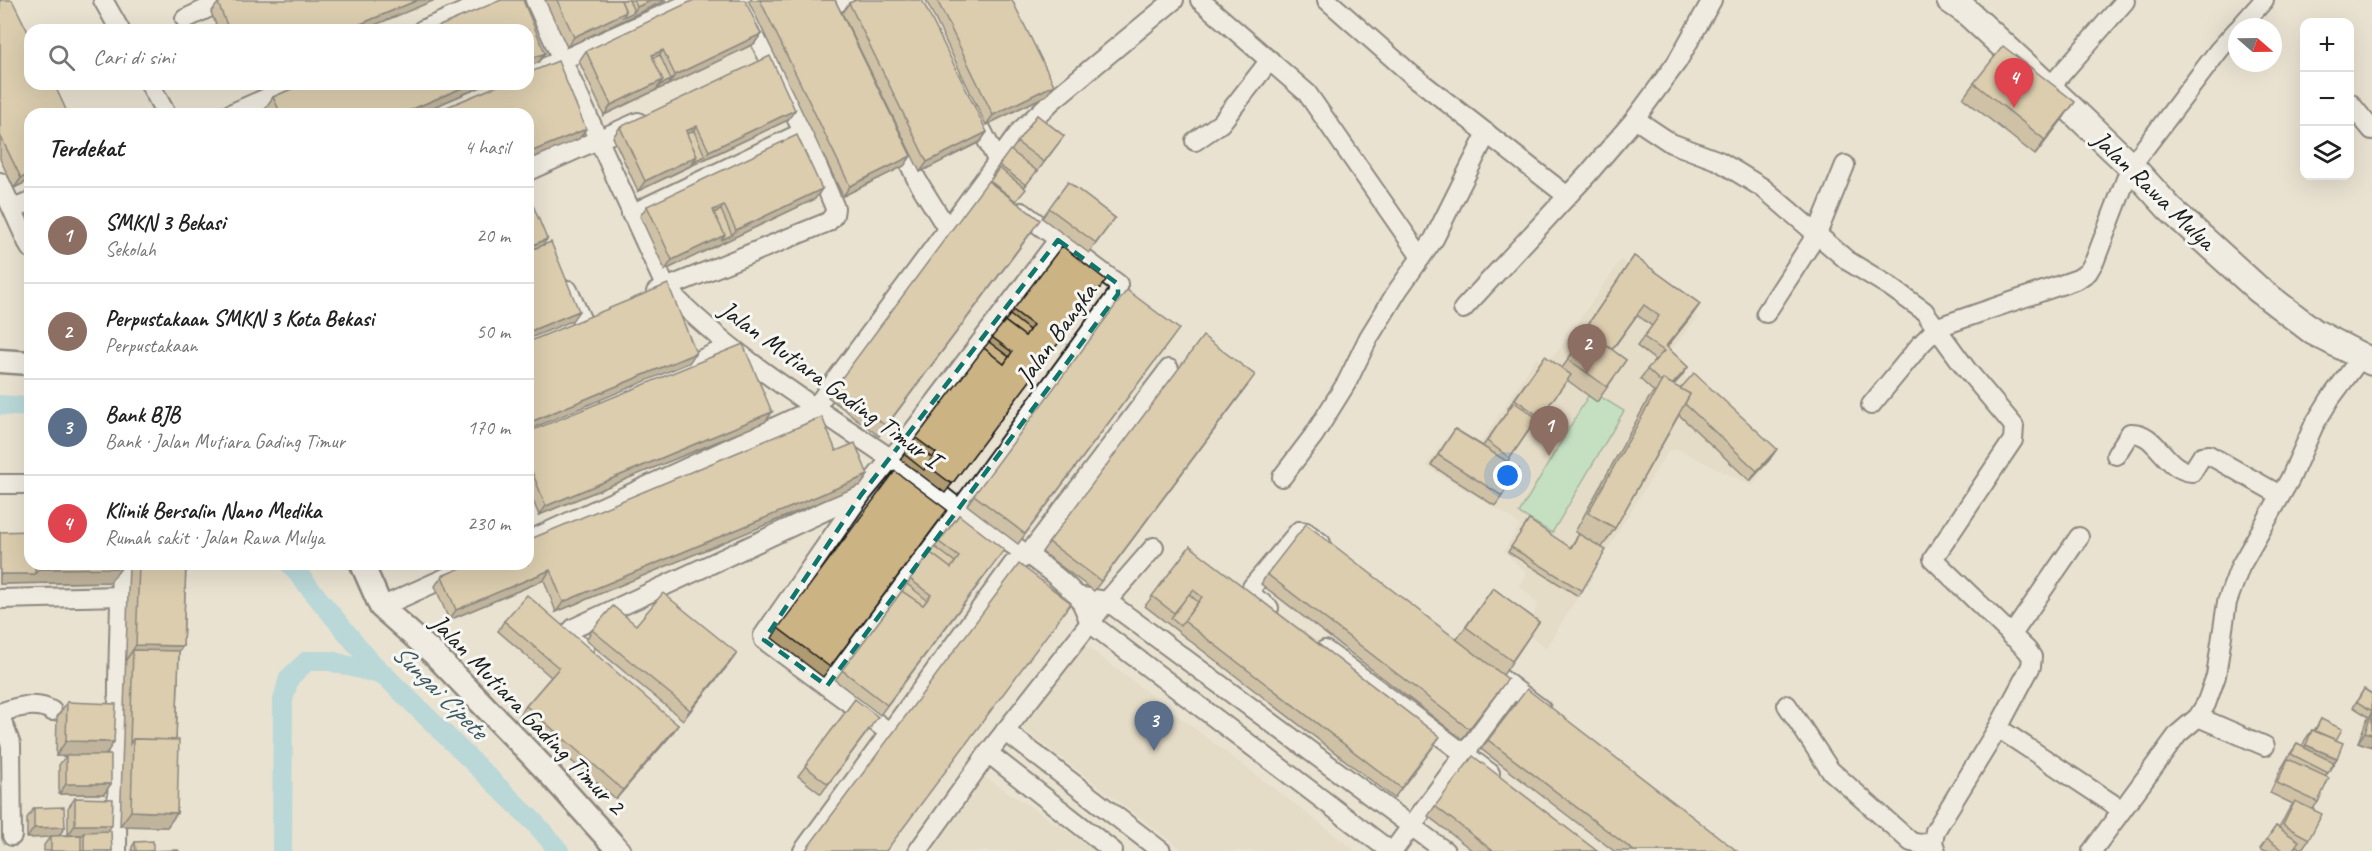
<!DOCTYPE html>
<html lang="id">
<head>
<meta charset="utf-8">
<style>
	body { margin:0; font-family:Caveat,sans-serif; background:#f6f6f6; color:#222 }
	.controls { position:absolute; right:18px; top:18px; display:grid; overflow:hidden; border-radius:12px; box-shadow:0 6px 24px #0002 }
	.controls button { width:54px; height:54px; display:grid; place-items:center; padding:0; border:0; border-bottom:2px solid #e0e0e0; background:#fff; color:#222; font:30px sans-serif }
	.compass { position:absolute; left:2228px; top:18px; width:54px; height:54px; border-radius:50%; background:#fff; box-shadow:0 6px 24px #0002; rotate:110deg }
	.you { position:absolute; left:1508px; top:476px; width:21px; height:21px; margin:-15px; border:4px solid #fff; border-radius:50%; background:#1a73e8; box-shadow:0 0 0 9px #1a73e833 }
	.badge { display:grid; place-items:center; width:39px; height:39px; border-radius:50%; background:#7c3aed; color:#fff; font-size:20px; font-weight:700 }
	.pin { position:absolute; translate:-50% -50px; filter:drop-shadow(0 2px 3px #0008) }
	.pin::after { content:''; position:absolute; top:32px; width:21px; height:18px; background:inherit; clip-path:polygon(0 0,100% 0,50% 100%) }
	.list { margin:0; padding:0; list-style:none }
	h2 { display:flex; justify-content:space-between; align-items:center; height:78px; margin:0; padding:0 24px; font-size:26px }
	h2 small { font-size:20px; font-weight:400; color:#767676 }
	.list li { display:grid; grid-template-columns:39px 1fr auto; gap:18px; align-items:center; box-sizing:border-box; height:96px; padding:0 24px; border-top:2px solid #e0e0e0 }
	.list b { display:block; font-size:22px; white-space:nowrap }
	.list p { margin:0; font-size:20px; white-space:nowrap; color:#767676 }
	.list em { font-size:20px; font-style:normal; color:#767676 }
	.icon { flex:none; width:33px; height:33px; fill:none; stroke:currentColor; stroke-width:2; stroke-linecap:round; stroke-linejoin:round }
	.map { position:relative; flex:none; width:2372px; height:851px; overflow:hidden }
	.search { position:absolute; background:#fff; box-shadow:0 6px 24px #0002; left:24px; top:24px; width:510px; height:66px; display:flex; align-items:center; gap:15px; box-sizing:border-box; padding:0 21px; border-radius:18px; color:#767676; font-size:22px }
	.panel { position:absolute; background:#fff; box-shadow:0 6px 24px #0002; left:24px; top:108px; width:510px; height:462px; border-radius:18px }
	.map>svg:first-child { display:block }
</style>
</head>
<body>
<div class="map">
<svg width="2372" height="851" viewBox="0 0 2372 851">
	<rect width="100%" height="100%" fill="#e9e2d1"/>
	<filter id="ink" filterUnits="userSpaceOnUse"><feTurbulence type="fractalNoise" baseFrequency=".0167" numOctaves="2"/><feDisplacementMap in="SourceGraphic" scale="12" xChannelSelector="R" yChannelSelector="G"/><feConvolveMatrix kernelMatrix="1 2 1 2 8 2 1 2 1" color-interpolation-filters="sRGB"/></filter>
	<g filter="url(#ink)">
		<!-- built -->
		<g fill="#e0d4ba">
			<path d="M1621,260l77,57 -33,41 106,102 -19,26 -74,-37 -10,2 -122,197 -19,-14 11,-31 -19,-17 8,-12 -23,-23 16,-26 -10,-8 -84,-51 22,-30 27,16 61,-94 9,4 12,-10z"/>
			<path d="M1085,645l271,206h-172l-162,-123z"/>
			<path d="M985,777l112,74h-164z"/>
		</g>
		<!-- green -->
		<path fill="#97deac" stroke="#5a7d64" stroke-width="1.5" d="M1591,391l33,20 -72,122 -33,-20z"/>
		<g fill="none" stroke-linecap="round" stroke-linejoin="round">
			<!-- canal -->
			<g stroke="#80cddf" stroke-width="20">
				<path d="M0,405l30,2"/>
				<path d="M290,564l80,97 166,163 23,27"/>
				<path d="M282,851l1,-151 6,-22 18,-17h23l53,14"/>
			</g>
			<!-- minor casing -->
			<g stroke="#1c1c1c" stroke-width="22">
				<g id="minor">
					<path d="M103,0l17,30"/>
					<path d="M535,0l131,288c65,68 146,117 224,170 24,15 46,34 69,51 38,27 85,52 117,86 7,7 10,19 14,28l300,228"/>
					<path d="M1200,0l107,93 114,164"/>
					<path d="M1327,0l85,75 154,120"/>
					<path d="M834,4l10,-4"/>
					<path d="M185,19l40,-19"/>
					<path d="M2240,27l24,-27"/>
					<path d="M422,30l69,-30"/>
					<path d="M528,75l168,-75"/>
					<path d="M150,84l16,30"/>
					<path d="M2049,88l76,-87"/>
					<path d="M2350,103l22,27"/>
					<path d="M230,114l68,-30"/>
					<path d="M974,115l23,45"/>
					<path d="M1635,119l36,24 48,18 44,27 85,73 41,25 35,25 43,59 47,56 -1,14 -80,119 94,91 5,7 -1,9 -33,62 124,82"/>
					<path d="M897,137l20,43 31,50"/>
					<path d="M1195,141l26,-18 49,-63"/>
					<path d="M528,171l110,-49"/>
					<path d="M0,182l30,66"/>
					<path d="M13,209l17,-7"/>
					<path d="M631,214l172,-82"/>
					<path d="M568,290l14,31"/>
					<path d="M656,292l172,-70 6,-7 1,-7 -32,-76 -62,-132"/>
					<path d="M1463,309l124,-134 48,-56 42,-57 35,-62"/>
					<path d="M1766,313l51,-79 28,-69"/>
					<path d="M610,400l119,-53"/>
					<path d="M1871,405l50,-61 17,-17 140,-48 10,-7 7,-12 36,-94 88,-116 18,-20"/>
					<path d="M2116,455l14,-22c27,-2 34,37 62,39l10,-16 7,-1 71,40"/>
					<path d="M1282,477l32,-42 33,-53 22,-45 29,-47 36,-51 53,-106"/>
					<path d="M0,484h30"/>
					<path d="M528,541l286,-132 207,-279 32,-30 121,-100"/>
					<path d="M1078,596l29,5 338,250"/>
					<path d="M0,599l121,-3"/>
					<path d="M381,607l95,-43"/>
					<path d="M1269,608l-15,-11 -2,-10 47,-56 7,1 15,11"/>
					<path d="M2011,636l68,-99"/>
					<path d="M584,649l-14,-11v-6l4,-4 285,-133"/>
					<path d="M1325,650l165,123"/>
					<path d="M1487,668l54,41"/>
					<path d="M827,686l143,-190 148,-202v-10l-96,-72"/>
					<path d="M1787,705l43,65 81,72 9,2 13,-2"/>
					<path d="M0,713c16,-6 37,-12 52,-2"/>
					<path d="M0,716l11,29 1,91"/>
					<path d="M2198,717l67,29"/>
					<path d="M1005,731l156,120"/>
					<path d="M889,732l-125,-92 -1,-4 98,-141 47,-57 150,-198"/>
					<path d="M988,753l125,98"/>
					<path d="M117,851l1,-170 3,-117"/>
					<path d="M803,851l210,-287 15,-9 141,-186"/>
					<path d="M918,851l70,-98 119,-152 47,-54"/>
					<path d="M1393,851l120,-163"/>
					<path d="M1936,851l-3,-9 2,-11 63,-103"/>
					<path d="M2092,851l86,-117 20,-17 8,-13 10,-28 11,-74 13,-35 50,-88 24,-54 16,-26 32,-43"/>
				</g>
			</g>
			<!-- tertiary casing -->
			<g stroke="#1c1c1c" stroke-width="27">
				<g id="tertiary">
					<path d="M0,361l30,2"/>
					<path d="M362,564l19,43 53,47 111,115 74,82"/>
				</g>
			</g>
			<!-- secondary casing -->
			<g stroke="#1c1c1c" stroke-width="30">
				<path id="secondary" d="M1950,0l16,11 83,77 82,78 39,43 88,80 56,43 58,30"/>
			</g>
			<!-- minor -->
			<use href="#minor" stroke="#f6f6f2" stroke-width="18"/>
			<!-- tertiary -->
			<use href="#tertiary" stroke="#f6f6f2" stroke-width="22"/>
			<!-- secondary -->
			<use href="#secondary" stroke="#f6f6f2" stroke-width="26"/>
		</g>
		<!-- wall -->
		<g fill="#af9a71" stroke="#1c1c1c" stroke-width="1.5">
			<path d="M0,0l30,114v66l-16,8 -14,-29z"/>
			<path d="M545,0h121l-99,47z"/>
			<path d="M748,0h87l76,156 -7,10 -61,30z"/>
			<path d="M926,0h86l35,95 -61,30z"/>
			<path d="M218,3l145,27h-145l-7,-18z"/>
			<path d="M849,3l138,129 -7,10 -60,30 -78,-159z"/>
			<path d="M761,34l-7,10 -150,71 -25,-54 7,-10z"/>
			<path d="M1974,83l90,34 -29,38 -72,-57z"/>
			<path d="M303,84h185l-71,30h-147l-4,-7 7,-10z"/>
			<path d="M1037,115l27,21 -27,36 -1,-1 -12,17 -8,14 17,28 -154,206 -51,-39 161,-215 4,-6 -1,-1 7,-10 12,-14z"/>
			<path d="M788,120l-150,71 -25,-54 7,-10z"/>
			<path d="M1068,182l47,36 -26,35 -47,-35z"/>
			<path d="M815,199l-150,71 -25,-54 7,-10z"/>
			<path d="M1062,246l44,34 -161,213 -45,-34z"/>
			<path d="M1634,256l66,48 -33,43 21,20 -15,18 97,74 -20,22 -71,-66 -64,113 -13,19 -20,44 -4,5 -70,-44 21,-32 41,28 9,-14 -4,-2 74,-134 5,-6 -14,-13 15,-19 -18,-14 15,-20 -15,-11 -25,35 14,10 -29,42 -30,-22 -34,47 -1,-1 -25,36 -5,34 -7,10 -64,-41 24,-36 28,17 26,-37 -1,-1 37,-52 17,12 19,-26 -3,-3z"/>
			<path d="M1172,338l-154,206 -51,-39 7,-10z"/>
			<path d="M1248,385l-154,206 -52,-39 7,-10z"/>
			<path d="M772,412l-7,10 -226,93 -11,-26v-57z"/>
			<path d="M836,451l32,24 -7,10 -305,127 -12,-32 -95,40 -14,-34 7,-10z"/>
			<path d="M959,515l38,45 -117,155 -45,-35z"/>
			<path d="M940,520l-117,157 -51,-39 6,-10z"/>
			<path d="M0,532l30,32h91v4l-11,14 -110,2z"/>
			<path d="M1190,546l243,201 -39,51 -249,-192z"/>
			<path d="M129,564h57l-3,82 -4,5 -3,89 1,73 -10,14 -47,-1z"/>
			<path d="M1267,574l190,65 36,-51 46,34 -36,53 -2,13 -39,51 -201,-155z"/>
			<path d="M504,621l174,104 -7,10 -55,64 -97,-83 7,-10 25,-29 -53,-46z"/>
			<path d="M636,625l101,28 -54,67 -97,-80 6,-10z"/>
			<path d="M2364,689l8,5v53l-14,-5 8,-20 3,-5 -16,-10z"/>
			<path d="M855,699l16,28 -50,67 -23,-18z"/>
			<path d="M67,702l38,53 -1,39h-45v-29l7,-9h-10l1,-39z"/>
			<path d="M2321,719l15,21 1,18 -12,19 -7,25 -6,8 -3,29 -7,10 -6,-3 -4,5h-30l-2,-2 16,-23 3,2 9,-17 5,-7 -23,-11 11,-24 9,-15 7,-10 5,3 3,-7 7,-10 2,1z"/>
			<path d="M1488,740l249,111h-123l-133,-102z"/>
			<path d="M75,798l37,27 -5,7 5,19h-68v-6l6,-8 -23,1v-20l7,-10 31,19 -6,8h9v-27z"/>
			<path d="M1435,806l162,45h-124l-45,-35z"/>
			<path d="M135,842l18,9h26h-47v-4z"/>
		</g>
		<!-- shaded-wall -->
		<g fill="#8e7d5c" stroke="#1c1c1c" stroke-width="1.5">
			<path d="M418,0h17l-72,30h-17z"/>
			<path d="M652,0h14l-99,47 7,-10 52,-25h8l3,-5z"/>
			<path d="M761,34l-7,10 -86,41 7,-10z"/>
			<path d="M663,50l-7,10 -6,3 2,-8z"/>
			<path d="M545,53l-7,10 -10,4v-7z"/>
			<path d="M663,80l-7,10 -52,25 7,-10z"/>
			<path d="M671,80l-3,5 -12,5 4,-5z"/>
			<path d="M471,84h17l-71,30h-16z"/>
			<path d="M1054,85l-7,10 -61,30 7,-10z"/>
			<path d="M2075,102l-11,15 -29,38 10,-15z"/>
			<path d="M795,110l-7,10 -98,46 4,-5 11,-5 4,-5z"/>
			<path d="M697,126l-7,10 -6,3 2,-8z"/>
			<path d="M586,129l-7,10 -51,21v-7z"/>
			<path d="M987,132l-7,10 -60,30 7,-10z"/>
			<path d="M697,156l-7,10 -52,25 7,-10z"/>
			<path d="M911,156l-7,10 -61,30 7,-10z"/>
			<path d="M30,174v6l-16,8 7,-10z"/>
			<path d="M822,189l-7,10 -150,71 7,-10 53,-25h7l4,-5z"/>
			<path d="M724,205l-7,10 -6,3 2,-8z"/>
			<path d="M547,239l-7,10 -12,5v-7z"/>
			<path d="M1700,304l-7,10 -30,38 3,-6z"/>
			<path d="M579,311l-7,10 -44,18v-7z"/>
			<path d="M696,353l-7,10 -161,67v-7z"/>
			<path d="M1688,367l-7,10 -20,22 7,-10z"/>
			<path d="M772,412l-7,10 -226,93 7,-9z"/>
			<path d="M1777,449l-7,10 -20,22 7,-10z"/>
			<path d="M868,475l-7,10 -305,127 7,-10z"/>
			<path d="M121,568l-11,14 -110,2v-10h35l4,-5z"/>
			<path d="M550,570l-6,10 -95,40 7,-10z"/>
			<path d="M136,645l47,1 -11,15 -39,-11 -7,10z"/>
			<path d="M737,653l-7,10 -47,57 7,-10z"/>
			<path d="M678,725l-7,10 -55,64 7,-9z"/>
			<path d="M2365,732l7,2v13l-14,-5z"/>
			<path d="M66,741l48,1 -10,15 -48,-1z"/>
			<path d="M2306,745l31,13 -7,10 -31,-13z"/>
			<path d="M66,784h45l-7,10h-45z"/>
			<path d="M131,811l46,2 -10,14 -47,-1z"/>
			<path d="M75,825h37l-7,10 -21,-3 -2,3h-14z"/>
			<path d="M65,827l-7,10 -7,-1 -1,1 -23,1 7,-10z"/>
		</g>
		<!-- building -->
		<g fill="#cbb383" stroke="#1c1c1c" stroke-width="1.5">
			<path d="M0,0h12l18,36v48h24l14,30h-38v60l-9,4 -21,-43z"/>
			<path d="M224,0h194l-72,30h-117l-11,-27z"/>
			<path d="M501,0h22l22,53 -17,7v-30h-98z"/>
			<path d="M557,0h64l5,12 -52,25z"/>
			<path d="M621,0h8l5,12 -11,5 3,-5z"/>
			<path d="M634,0h18l-15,7z"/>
			<path d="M694,0h51l16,34 -86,41 -12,-25 -11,5 11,25 -52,25 -25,-54z"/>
			<path d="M760,0h75l76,156 -61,30z"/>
			<path d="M856,0h66l65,132 -60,30 -78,-159z"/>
			<path d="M937,0h75l42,85 -61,30z"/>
			<path d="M2003,46l72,56 -30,38 -71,-57z"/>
			<path d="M660,55l11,25 -11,5 3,-5 -10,-22z"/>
			<path d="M770,56l25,54 -86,41 -12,-25 -11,5 11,25 -52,25 -25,-54z"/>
			<path d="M558,61l28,68 -58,24v-39h-98l72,-30h26v-11z"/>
			<path d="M303,84h168l-70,30h-120l-8,-17z"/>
			<path d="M262,110l1,4h-13z"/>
			<path d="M1037,115l27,21 -20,26 -27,-20z"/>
			<path d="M694,131l11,25 -11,5 3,-5 -10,-22z"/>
			<path d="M797,135l25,54 -86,41 -12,-25 -11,5 12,25 -53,25 -25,-54z"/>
			<path d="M1010,150l27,21 -11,14 -27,-20z"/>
			<path d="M999,168l27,21 -10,12 -26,-20z"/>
			<path d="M988,181l52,39 -154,206 -51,-39z"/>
			<path d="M1068,182l47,36 -19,25 -47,-35z"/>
			<path d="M528,193l19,46 -19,8z"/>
			<path d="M721,210l11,25 -11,5 4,-5 -11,-22z"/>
			<path d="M551,242l28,69 -51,21v-81z"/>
			<path d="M1062,246l44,34 -154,204 -25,-19 9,-12 -20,-15 68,-90 20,16 8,-12 -20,-15 13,-16 20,15 8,-11 -20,-15z"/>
			<path d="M1634,256l66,48 -34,42 22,21 -16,18 -9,-6 -2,3 -14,-13 17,-18 -20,-14 15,-21 -15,-11 -32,44 -27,-20z"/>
			<path d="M668,284l28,69 -168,70v-81z"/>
			<path d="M1127,290l52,39 -154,205 -51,-39z"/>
			<path d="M1010,315l19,15 -4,6 -20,-15z"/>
			<path d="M1588,332l38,28 -19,27 -39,-28z"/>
			<path d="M1203,336l52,39 -154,206 -52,-39z"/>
			<path d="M989,342l20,15 -5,7 -20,-16z"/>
			<path d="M743,344l29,68 -226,94 -18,-44v-30z"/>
			<path d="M1545,356l26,19 -31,42 -25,-18z"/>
			<path d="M1694,373l83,76 -20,22 -72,-67 5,-10 -10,-5z"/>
			<path d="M1663,379l27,15 -75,134 -27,-15z"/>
			<path d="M1514,402l23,16 -27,40 -23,-17z"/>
			<path d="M822,417l14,34 19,-8 13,32 -305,127 -13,-32 -94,40 -14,-34 28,-12h58v-24z"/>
			<path d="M1455,429l64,40 -17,27 -64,-41z"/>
			<path d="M912,443l20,15 -8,12 -20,-16z"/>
			<path d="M895,471l52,39 -117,157 -52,-39z"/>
			<path d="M959,515l45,35 -117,155 -45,-35 60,-79 21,14 8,-10 -21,-16 21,-26 20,15 8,-11 -20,-15z"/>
			<path d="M1529,520l42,28 8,-14 27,16 -24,41 -71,-44z"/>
			<path d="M1306,524l202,155 -39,50 -202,-155z"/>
			<path d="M30,531v33h5v10h-35v-42z"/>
			<path d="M1190,546l250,191 -39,51 -217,-167 18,-24 -9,-7 -19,23 -22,-17z"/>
			<path d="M935,547l20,15 -4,6 -20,-15z"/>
			<path d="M39,564h82v4l-82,1z"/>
			<path d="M139,564h47l-3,82 -47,-1z"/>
			<path d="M1019,564l52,39 -185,248h-81z"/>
			<path d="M907,584l20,16 -4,5 -21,-14z"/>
			<path d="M1493,588l46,34 -27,39 -46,-34z"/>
			<path d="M663,593l74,60 -47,57 -98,-80 21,-24 23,19z"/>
			<path d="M1189,594l9,8 -18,24 -9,-8z"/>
			<path d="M527,595l151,130 -55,65 -97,-84 33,-38 -55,-47z"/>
			<path d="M133,650l46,1 -3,89 -43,-1 -3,5z"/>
			<path d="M1527,689l210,162h-103l-146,-111z"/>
			<path d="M2364,689l8,5v17l-15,-9z"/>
			<path d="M855,699l23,18 -50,67 -23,-18z"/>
			<path d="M67,702l49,2 -2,38 -48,-1z"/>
			<path d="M2372,713v21l-7,-2z"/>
			<path d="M2321,719l21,10 -6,11 -21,-9z"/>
			<path d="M2312,730l31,13 -6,15 -31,-13z"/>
			<path d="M133,739l46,1 -2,73 -46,-2z"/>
			<path d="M2297,744l36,18 -5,11 -37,-19z"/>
			<rect x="66" y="755" width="45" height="29"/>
			<path d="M1473,756l124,95h-104l-58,-45z"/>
			<path d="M2288,759l41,19 -11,24 -41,-19z"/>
			<path d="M75,798l38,1 -1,26h-37z"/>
			<path d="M2295,801l27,13 -13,25 -26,-14z"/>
			<path d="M64,807l1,20 -31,1v-20z"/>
			<path d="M2276,826l23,15 -7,10h-8l-17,-12z"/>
			<path d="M111,831l1,20h-28v-19z"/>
			<path d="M81,835v16h-30v-15z"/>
			<path d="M153,841v10h-17l-1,-9z"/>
			<path d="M178,850l1,1h-31z"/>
		</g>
	</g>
	<!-- marked area -->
	<path d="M0 0H2372V851H0ZM1058,240l60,44v10l-291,392 -63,-46 97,-145z" fill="#e9e2d1" fill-opacity=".55" fill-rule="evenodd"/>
	<path fill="none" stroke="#0f766e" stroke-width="4.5" stroke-dasharray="12 8" stroke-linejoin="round" d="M1058,240l60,44v10l-291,392 -63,-46 97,-145z"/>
	<g text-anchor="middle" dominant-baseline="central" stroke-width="6" stroke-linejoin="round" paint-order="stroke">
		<!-- street labels -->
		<g font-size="26" fill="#1c1c1c" stroke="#f6f6f2">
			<text transform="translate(2154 190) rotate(44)">Jalan Rawa Mulya</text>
			<text transform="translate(1056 334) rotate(-54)">Jalan Bangka</text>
			<text transform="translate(830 384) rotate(36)">Jalan Mutiara Gading Timur I</text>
			<text transform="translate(528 714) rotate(46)">Jalan Mutiara Gading Timur 2</text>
		</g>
		<!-- water labels -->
		<g font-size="27" font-style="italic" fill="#3f5a60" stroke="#f6f6f2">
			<text transform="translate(440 691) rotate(45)">Sungai Cipete</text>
		</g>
	</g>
</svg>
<div class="controls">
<button>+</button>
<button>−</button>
<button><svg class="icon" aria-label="layers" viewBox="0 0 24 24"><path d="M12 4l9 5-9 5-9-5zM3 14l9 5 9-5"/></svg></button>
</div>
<svg class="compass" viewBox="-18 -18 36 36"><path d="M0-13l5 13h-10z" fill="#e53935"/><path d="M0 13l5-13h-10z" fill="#767676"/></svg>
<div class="you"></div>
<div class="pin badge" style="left:1549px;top:456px;background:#8d6e63">1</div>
<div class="pin badge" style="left:1587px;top:374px;background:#8d6e63">2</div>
<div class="pin badge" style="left:1154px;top:751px;background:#5c6f8a">3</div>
<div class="pin badge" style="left:2014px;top:108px;background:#e0444e">4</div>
<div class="search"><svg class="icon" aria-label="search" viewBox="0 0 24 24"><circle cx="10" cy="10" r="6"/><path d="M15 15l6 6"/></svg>Cari di sini</div>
<section class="panel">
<h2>Terdekat<small>4 hasil</small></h2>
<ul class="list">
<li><span class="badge" style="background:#8d6e63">1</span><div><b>SMKN 3 Bekasi</b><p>Sekolah</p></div><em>20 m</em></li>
<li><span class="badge" style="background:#8d6e63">2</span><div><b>Perpustakaan SMKN 3 Kota Bekasi</b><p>Perpustakaan</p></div><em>50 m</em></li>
<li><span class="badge" style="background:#5c6f8a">3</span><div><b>Bank BJB</b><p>Bank · Jalan Mutiara Gading Timur</p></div><em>170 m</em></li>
<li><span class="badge" style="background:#e0444e">4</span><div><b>Klinik Bersalin Nano Medika</b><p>Rumah sakit · Jalan Rawa Mulya</p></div><em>230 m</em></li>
</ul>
</section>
</div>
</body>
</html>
